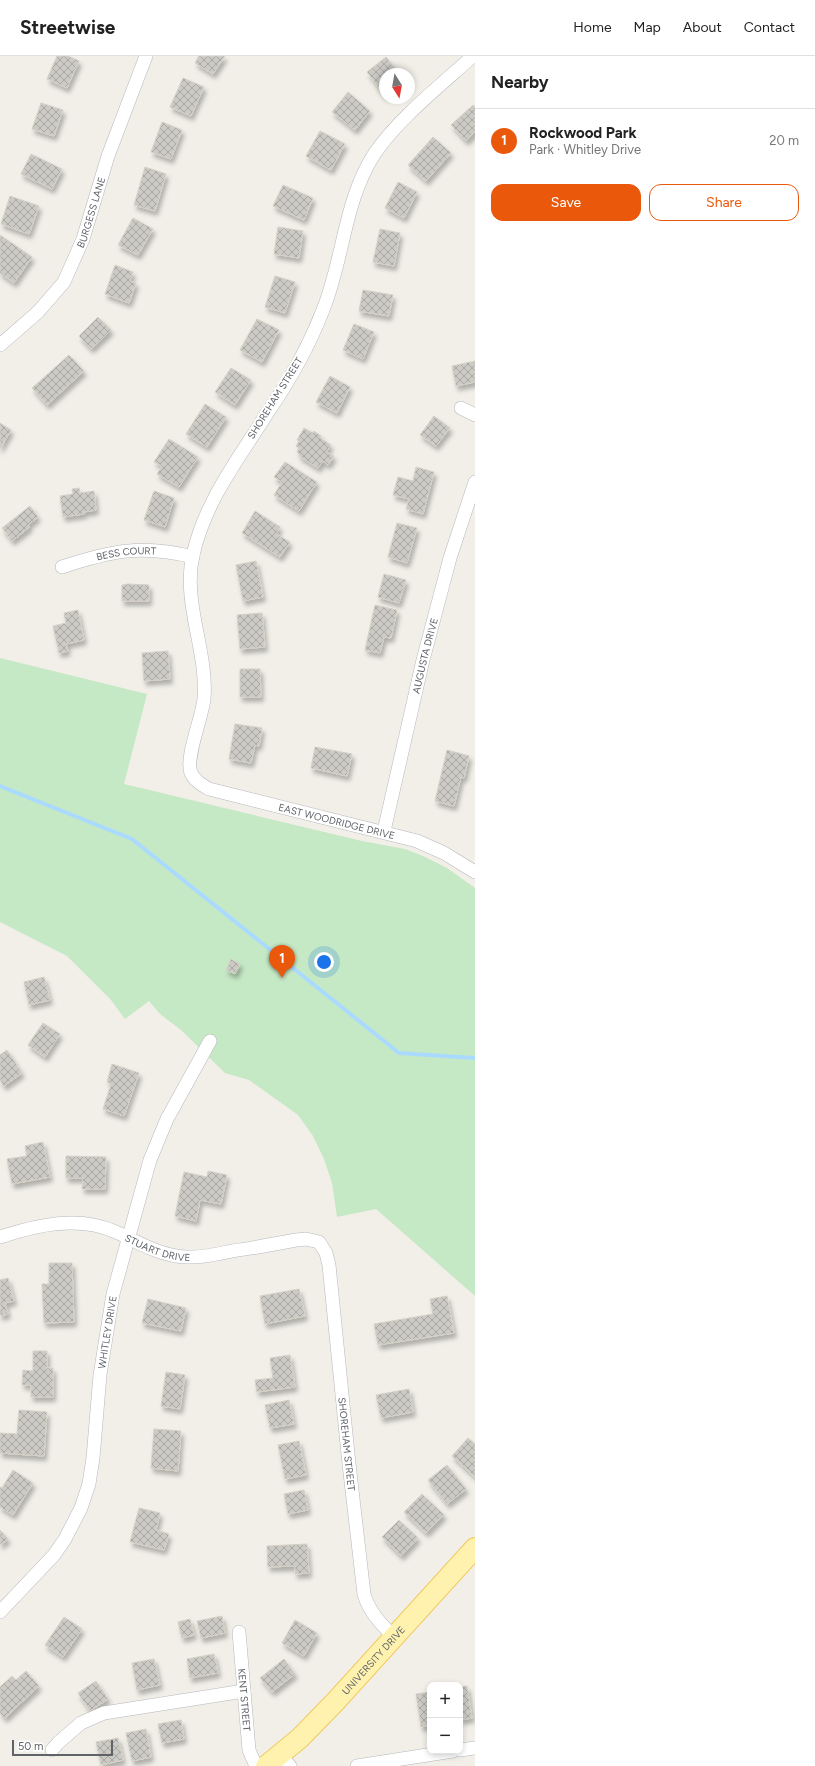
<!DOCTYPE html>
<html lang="en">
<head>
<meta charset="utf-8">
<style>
	body { margin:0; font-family:Figtree,sans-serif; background:#f2f2f2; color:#222 }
	.controls { position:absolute; right:12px; bottom:12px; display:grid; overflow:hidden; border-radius:8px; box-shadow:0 2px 6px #0003 }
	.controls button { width:36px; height:36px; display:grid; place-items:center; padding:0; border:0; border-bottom:1px solid #e0e0e0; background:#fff; color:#222; font:20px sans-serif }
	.compass { position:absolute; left:379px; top:12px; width:36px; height:36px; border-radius:50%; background:#fff; box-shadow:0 2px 6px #0003; rotate:169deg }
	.scale { position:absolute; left:12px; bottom:10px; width:101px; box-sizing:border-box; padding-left:4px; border:2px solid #5f6368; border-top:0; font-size:11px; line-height:14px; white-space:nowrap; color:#5f6368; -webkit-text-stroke:3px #fff; paint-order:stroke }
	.you { position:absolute; left:324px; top:906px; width:14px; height:14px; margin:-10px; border:3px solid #fff; border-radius:50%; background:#1a73e8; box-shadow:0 0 0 6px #1a73e833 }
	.badge { display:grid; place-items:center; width:26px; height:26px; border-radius:50%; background:#ea580c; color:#fff; font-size:13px; font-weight:700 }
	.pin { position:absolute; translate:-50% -33px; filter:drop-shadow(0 1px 2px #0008) }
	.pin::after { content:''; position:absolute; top:21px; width:14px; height:12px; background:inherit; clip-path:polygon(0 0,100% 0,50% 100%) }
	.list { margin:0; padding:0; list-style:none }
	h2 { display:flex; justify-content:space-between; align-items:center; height:52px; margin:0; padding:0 16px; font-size:17px }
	h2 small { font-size:13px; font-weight:400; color:#767676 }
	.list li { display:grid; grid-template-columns:26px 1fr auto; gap:12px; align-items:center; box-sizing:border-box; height:64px; padding:0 16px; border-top:1px solid #e0e0e0 }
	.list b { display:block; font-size:15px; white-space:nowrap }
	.list p { margin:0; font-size:13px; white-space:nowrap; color:#767676 }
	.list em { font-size:13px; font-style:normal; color:#767676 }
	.actions { display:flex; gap:8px; padding:12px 16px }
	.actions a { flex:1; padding:9px 0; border:1px solid #ea580c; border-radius:12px; text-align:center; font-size:14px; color:#ea580c }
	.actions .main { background:#ea580c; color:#fff }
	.map { position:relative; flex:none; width:475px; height:1710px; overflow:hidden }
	header { display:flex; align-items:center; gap:24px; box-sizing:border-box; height:56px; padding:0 20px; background:#fff; border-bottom:1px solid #e0e0e0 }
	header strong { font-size:19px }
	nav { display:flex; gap:22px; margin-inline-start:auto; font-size:14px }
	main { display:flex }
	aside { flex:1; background:#fff }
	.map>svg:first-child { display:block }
</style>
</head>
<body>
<header>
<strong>Streetwise</strong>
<nav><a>Home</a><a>Map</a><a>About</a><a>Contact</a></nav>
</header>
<main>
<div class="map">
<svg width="475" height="1710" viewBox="0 0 475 1710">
	<defs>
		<pattern id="building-cross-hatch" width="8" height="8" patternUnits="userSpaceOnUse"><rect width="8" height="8" fill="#cccac5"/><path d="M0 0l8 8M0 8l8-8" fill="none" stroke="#a9a8a4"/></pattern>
		<filter id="shadow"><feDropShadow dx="2.5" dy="4.5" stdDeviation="2" flood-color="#0004"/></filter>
	</defs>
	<rect width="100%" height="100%" fill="#f1efe8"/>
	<!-- park -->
	<path fill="#c5e8c5" d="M0,602l147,36 -23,90 238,57 43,8 18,7 24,12 28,20v408l-99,-87 -39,8 -5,-34 -8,-24 -11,-23 -15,-21 -49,-35 -24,-7 -44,-43 -21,-16 -11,-13 -24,18 -14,-19 -44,-44 -67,-34z"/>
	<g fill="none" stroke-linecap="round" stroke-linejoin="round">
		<!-- stream -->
		<path stroke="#aadaff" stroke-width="4" d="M0,730l132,53 267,214 76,5"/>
	</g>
	<!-- building -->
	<g fill="url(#building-cross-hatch)" stroke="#d6d1c6" filter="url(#shadow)">
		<path d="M57,0h11l11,5 -12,27 -20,-9z"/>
		<path d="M199,0h26l-12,18 -18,-11z"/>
		<path d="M386,1l13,17h-14v22l-18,-24z"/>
		<path d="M183,22l21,9 -13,29 -21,-9z"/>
		<path d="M348,36l22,19 -15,19 -23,-18z"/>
		<path d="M41,47l22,7 -9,26 -22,-7z"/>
		<path d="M473,49l2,2v25l-9,9 -15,-16z"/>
		<path d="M162,66l20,8 -11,29 -20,-7z"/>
		<path d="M320,75l25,13 -14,26 -25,-14z"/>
		<path d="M433,81l18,16 -25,28 -18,-16z"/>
		<path d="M31,98l31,15 -10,20 -31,-15z"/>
		<path d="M145,111l21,7 -11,37 -21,-6z"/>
		<path d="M398,126l19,10 -13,26 -19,-10z"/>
		<path d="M283,129l30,13 -9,22 -31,-14z"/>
		<path d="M10,140l29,10 -10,28 -28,-10z"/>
		<path d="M133,162l20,11 -15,26 -20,-10z"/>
		<path d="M278,171l25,4 -4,27 -25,-4z"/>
		<path d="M380,173l20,4 -6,33 -21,-4z"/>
		<path d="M0,179l32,22 -18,26 -14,-10z"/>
		<path d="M115,209l18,7 -3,9 6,2 -7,20 -24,-9z"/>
		<path d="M275,220l20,6 -10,31 -20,-6z"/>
		<path d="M363,234l30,5 -4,21 -30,-5z"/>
		<path d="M98,261l13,13 -20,19 -12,-13z"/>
		<path d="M257,263l22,11 -17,32 -22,-12z"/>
		<path d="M354,268l20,8 -11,27 -20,-9z"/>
		<path d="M69,299l15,16 -37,34 -15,-17z"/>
		<path d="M475,305v21l-19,4 -4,-20z"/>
		<path d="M231,312l20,12 -16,25 -20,-13z"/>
		<path d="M330,320l20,11 -13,26 -21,-11z"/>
		<path d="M205,348l21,13 -19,30 -21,-13z"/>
		<path d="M434,360l16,12 -14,18 -16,-11z"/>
		<path d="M0,367l11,7 -11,19z"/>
		<path d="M304,372l9,5 1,-2 7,5 -1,2 11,7 -5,7 8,4 -6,9 -5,-4 -5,7 -19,-12 1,-1 -3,-3 2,-4 -3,-2 3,-5 -2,-1z"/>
		<path d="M169,383l29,18 -19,30 -22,-13 5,-8 -8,-4z"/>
		<path d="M285,406l32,20 -18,29 -25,-16 8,-13 -8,-5z"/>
		<path d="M416,411l18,5 -11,42 -17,-5 3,-10 -16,-4 5,-18 15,4z"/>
		<path d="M79,432l1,5 14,-2 2,19 -12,2v2l-21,3 -3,-21 13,-2 -1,-5z"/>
		<path d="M154,435l20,7 -9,29 -21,-7z"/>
		<path d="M30,450l8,11 -10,8 2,2 -18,14 -10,-13z"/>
		<path d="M255,455l25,16 -4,7 14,8 -10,15 -38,-24z"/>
		<path d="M397,467l20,5 -10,35 -19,-6z"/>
		<path d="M256,505l7,36 -20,4 -7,-36z"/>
		<path d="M384,518l22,6 -7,23 -21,-6z"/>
		<path d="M128,528l21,1v16h-27v-16z"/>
		<path d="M375,549l22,5 -6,28 -7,-1 -4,16 -15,-3z"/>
		<path d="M78,554l6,30 -18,4 2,7 -9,2 -6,-27 13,-3 -2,-10z"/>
		<path d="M262,557l3,34 -25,2 -3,-34z"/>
		<path d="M168,595l2,28 -26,2 -2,-28z"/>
		<path d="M240,613h20l1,28h-21z"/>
		<path d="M235,668l27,4 -3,18 -4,-1 -4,18 -22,-4z"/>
		<path d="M315,691l37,7 -5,22 -36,-8z"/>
		<path d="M447,694l22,6 -5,22 -3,-1 -7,29 -19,-5z"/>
		<path d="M231,903l9,5 -5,10 -9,-4z"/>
		<path d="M44,921l6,23 -21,5 -5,-23z"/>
		<path d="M43,967l17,11 -15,23 -17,-12z"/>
		<path d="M7,994l15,23 -18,13 -4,-6v-25z"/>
		<path d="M112,1008l27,9 -15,43 -21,-7 8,-25 -4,-2z"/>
		<path d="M43,1086l7,35 -38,7 -5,-25 20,-3 -2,-10z"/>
		<path d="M66,1100l40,1 -1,32h-23l1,-11h-17z"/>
		<path d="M208,1115l19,4 -6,29 -21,-4 -4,21 -21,-5 9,-44 23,5z"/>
		<path d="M49,1207h23l2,59 -30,1 -2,-39h7z"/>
		<path d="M8,1222l6,23 -9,2 3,11 -8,2v-36z"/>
		<path d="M299,1233l6,27 -40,8 -5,-28z"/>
		<path d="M447,1240l7,37 -76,12 -4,-21 59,-10 -3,-15z"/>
		<path d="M148,1243l38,9 -5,23 -39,-8z"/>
		<path d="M33,1295h14v17h6v29h-22v-12h-9l1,-15 10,1z"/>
		<path d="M290,1299l5,32 -38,5 -2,-12 18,-2 -3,-20z"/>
		<path d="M166,1316l19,3 -5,34 -19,-3z"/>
		<path d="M409,1333l4,23 -32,6 -5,-23z"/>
		<path d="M289,1344l5,24 -24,4 -5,-23z"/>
		<path d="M19,1354l28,2 -3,44 -44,-3v-20l17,1z"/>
		<path d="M154,1373l27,2 -3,40 -27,-3z"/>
		<path d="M468,1382l7,6v33l-23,-21z"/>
		<path d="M299,1385l7,34 -21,4 -7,-34z"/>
		<path d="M447,1409l19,24 -19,15 -19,-24z"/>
		<path d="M13,1414l20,13 -20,32 -13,-8v-20l2,1z"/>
		<path d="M304,1434l4,20 -20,4 -4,-20z"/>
		<path d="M422,1438l22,21 -18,18 -22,-21z"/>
		<path d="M139,1452l21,5 -4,17 13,4 -5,16 -34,-8z"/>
		<path d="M399,1464l19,18 -17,18 -19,-19z"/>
		<path d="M0,1474l8,9 -8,6z"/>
		<path d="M307,1488l2,29 -14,1v-8l-27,1 -1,-21z"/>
		<path d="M222,1560l3,17 -24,5 -4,-17z"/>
		<path d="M64,1561l18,12 -19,28 -18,-12z"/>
		<path d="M190,1563l4,16 -12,3 -4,-16z"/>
		<path d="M295,1564l22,13 -13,23 -22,-13z"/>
		<path d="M214,1598l4,19 -28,5 -3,-19z"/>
		<path d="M154,1603l6,26 -23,5 -5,-27z"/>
		<path d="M284,1603l11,15 -23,18 -12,-14z"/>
		<path d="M26,1615l13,15 -34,32 -5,-5v-26l12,-11 4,4z"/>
		<path d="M96,1625l12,18 -18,12 -12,-18z"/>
		<path d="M467,1630l5,32 -12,2v-33z"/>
		<path d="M430,1636v33l-9,2 -5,-33z"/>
		<path d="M181,1664l3,19 -22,4 -4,-19z"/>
		<path d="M146,1673l5,28 -19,4 -6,-28z"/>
		<path d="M118,1682l5,22 -22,5 -5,-23z"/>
	</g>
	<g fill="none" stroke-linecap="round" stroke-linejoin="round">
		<!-- minor casing -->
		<g stroke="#b5b8bc" stroke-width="14">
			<g id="minor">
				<path id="s1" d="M473,0c-31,28 -75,63 -98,97 -31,47 -31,105 -52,157 -14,36 -33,70 -55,102 -29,46 -63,89 -75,143 -11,48 15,96 11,144 -2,19 -19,59 -13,74 4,8 11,12 18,16l208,52 27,12 31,19"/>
				<path id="s2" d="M0,289l38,-33 26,-30 19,-43 25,-83 38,-100"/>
				<path d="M461,352l14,7"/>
				<path id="s3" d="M62,511c48,-16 80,-23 131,-10"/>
				<path id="s4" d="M384,775l39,-171 27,-102 25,-76"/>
				<path id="s5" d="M0,1181c37,-12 78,-22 116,-5 23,11 45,24 71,25 15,1 31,-3 45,-6 22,-3 43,-7 64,-11l10,-1 13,3 7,11 3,12 20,199 15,130c5,18 17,30 30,43"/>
				<path id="s6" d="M0,1556l54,-57 11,-16 16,-31 8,-24 4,-26 7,-83 13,-81 37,-134 17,-41 43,-78"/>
				<path id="s7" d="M239,1576l10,118 7,16"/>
				<path d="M52,1694l7,-8 22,-19 23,-10 140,-22"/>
				<path d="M460,1694l15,-2"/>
				<path d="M280,1699l10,11"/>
				<path d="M357,1710l96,-15"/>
			</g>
		</g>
		<!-- primary casing -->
		<g stroke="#f2c960" stroke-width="22">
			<g id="primary">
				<path id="s8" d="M266,1710l34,-28 35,-36 140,-154"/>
			</g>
		</g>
		<!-- minor -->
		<use href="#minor" stroke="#fff" stroke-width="13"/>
		<!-- primary -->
		<use href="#primary" stroke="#fff2af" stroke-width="20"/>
	</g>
	<g text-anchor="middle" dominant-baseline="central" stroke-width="4" stroke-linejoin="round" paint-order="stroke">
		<!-- street labels -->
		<g font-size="10" fill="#5f6368" stroke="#fff">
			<text stroke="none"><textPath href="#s2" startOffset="165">BURGESS LANE</textPath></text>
			<text transform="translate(275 342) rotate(-58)">SHOREHAM STREET</text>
			<text stroke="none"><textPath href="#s3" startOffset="66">BESS COURT</textPath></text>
			<text stroke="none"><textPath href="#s4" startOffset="180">AUGUSTA DRIVE</textPath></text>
			<text stroke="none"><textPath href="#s1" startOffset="960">EAST WOODRIDGE DRIVE</textPath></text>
			<text stroke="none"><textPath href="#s5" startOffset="164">STUART DRIVE</textPath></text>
			<text stroke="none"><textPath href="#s6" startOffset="311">WHITLEY DRIVE</textPath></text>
			<text stroke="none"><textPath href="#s5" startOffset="534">SHOREHAM STREET</textPath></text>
			<text stroke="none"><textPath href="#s8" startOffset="151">UNIVERSITY DRIVE</textPath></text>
			<text stroke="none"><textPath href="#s7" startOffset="68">KENT STREET</textPath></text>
		</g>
	</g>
</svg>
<div class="controls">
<button>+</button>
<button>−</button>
</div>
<svg class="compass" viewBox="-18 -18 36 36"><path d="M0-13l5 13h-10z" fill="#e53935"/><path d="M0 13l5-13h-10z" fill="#767676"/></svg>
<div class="scale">50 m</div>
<div class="you"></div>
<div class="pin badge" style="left:282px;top:922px">1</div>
</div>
<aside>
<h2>Nearby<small></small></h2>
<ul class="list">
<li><span class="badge">1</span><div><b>Rockwood Park</b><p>Park · Whitley Drive</p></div><em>20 m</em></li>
</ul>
<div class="actions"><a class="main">Save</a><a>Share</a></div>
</aside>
</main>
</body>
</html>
